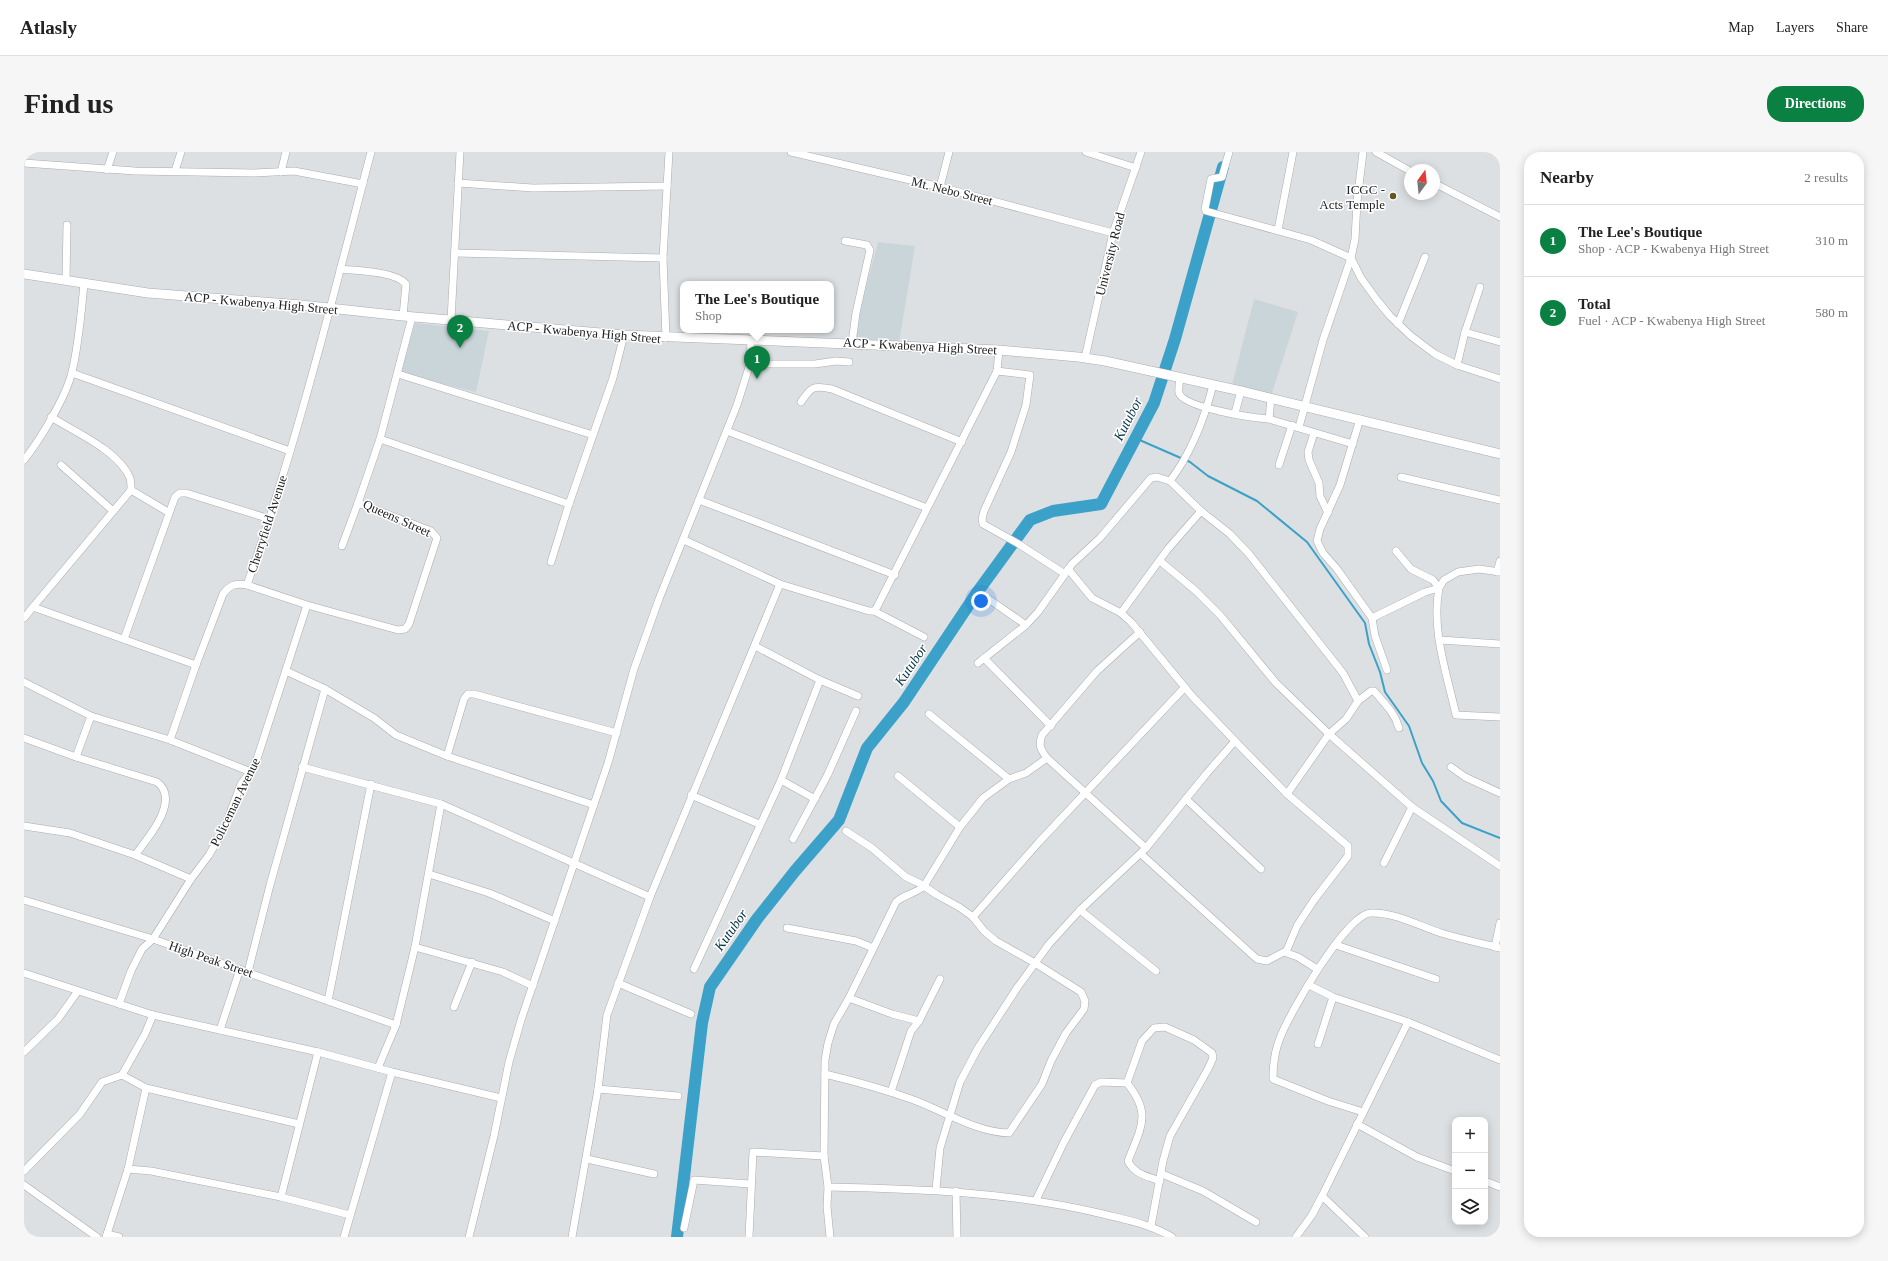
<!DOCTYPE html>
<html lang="en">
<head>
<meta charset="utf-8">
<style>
	body { margin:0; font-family:"Times New Roman",serif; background:#f6f6f6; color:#222 }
	.controls { position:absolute; right:12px; bottom:12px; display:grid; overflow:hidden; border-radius:8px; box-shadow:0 2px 10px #0003 }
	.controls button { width:36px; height:36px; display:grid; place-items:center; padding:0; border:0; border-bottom:1px solid #e0e0e0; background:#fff; color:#222; font:20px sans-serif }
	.compass { position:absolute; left:1380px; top:12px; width:36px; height:36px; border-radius:50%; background:#fff; box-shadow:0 2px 10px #0003; rotate:15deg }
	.you { position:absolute; left:957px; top:449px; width:14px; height:14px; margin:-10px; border:3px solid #fff; border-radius:50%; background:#1a73e8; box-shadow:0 0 0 6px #1a73e833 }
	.badge { display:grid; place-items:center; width:26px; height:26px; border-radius:50%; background:#0b8043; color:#fff; font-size:13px; font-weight:700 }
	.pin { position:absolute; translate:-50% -33px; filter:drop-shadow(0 1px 2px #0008) }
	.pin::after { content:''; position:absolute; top:21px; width:14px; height:12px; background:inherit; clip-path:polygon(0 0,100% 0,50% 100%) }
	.popup { position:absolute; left:656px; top:129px; width:154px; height:52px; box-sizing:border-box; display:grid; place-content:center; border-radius:8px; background:#fff; filter:drop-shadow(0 1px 3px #0005); font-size:13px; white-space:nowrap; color:#767676 }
	.popup b { font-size:15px; color:#222 }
	.popup::after { content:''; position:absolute; left:50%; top:100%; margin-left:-8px; border:8px solid transparent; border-top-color:#fff }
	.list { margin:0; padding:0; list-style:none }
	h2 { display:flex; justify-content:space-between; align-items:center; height:52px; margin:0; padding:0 16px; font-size:17px }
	h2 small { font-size:13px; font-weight:400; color:#767676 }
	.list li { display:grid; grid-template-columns:26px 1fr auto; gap:12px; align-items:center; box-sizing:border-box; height:72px; padding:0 16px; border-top:1px solid #e0e0e0 }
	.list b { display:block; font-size:15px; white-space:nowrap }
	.list p { margin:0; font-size:13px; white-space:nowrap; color:#767676 }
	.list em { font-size:13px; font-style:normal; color:#767676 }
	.icon { flex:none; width:22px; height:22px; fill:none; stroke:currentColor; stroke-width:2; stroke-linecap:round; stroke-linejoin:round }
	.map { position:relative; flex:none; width:1476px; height:1085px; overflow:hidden; border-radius:16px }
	header { display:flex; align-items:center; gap:24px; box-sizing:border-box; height:56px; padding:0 20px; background:#fff; border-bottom:1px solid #e0e0e0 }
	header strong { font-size:19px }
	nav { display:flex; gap:22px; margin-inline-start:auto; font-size:14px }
	.intro { display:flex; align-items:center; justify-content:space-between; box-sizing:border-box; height:96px; padding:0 24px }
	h1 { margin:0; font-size:28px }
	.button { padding:10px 18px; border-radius:16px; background:#0b8043; color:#fff; font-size:14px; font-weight:700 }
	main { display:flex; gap:24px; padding:0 24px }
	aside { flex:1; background:#fff; border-radius:16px; box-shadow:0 2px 10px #0003 }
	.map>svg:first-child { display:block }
</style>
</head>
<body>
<header>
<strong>Atlasly</strong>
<nav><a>Map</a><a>Layers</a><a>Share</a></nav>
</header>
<div class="intro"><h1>Find us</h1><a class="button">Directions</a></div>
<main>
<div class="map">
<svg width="1476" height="1085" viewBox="0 0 1476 1085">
	<rect width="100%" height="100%" fill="#dde0e2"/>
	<!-- built -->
	<g fill="#cad5da">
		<path d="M854,90l37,4 -16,97 -43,-2 6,-39z"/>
		<path d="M1230,147l44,13 -27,84 -39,-11z"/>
		<path d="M391,171l74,8 -13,61 -75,-19z"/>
	</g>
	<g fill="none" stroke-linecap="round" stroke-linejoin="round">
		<!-- stream -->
		<path stroke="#3ba1c9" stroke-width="2" d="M1111,286l55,24 18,14 49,25 50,41 58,81 4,21 11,28 5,20 24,34 13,37 11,18 8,20 21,22 38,15"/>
		<!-- river -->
		<path stroke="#3ba1c9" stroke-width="12" d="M653,1085l25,-214 8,-36 47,-68 38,-48 44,-51 28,-72 37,-46 72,-108 54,-74 23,-9 48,-7 53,-101 21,-64 48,-172"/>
		<!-- minor casing -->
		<g stroke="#a9acae" stroke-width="8">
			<g id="minor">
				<path d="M767,0l149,35 173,46"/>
				<path d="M1062,0l50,16"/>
				<path d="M1205,0l-7,25 -11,2 -6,30 1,2 105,29 40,18 10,20 16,22 13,16 21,20 24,18 22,11 43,14"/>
				<path d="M1352,0l34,19"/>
				<path d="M0,11l111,8 119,2 40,-2 69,13"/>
				<path d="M83,18l6,-18"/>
				<path d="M151,19l6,-19"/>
				<path d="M257,20l5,-20"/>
				<path d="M434,31l75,5 134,-2"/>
				<path d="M1410,31l66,34"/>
				<path d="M916,35l9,-35"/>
				<path d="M1254,78l15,-78"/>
				<path d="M821,89l22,4 3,5 -14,63 -4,30"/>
				<path d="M431,101l208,5"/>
				<path d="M316,117c17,2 55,2 66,15l-3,32"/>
				<path d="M42,127l1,-54"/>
				<path d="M427,168l9,-168"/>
				<path d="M1374,172l27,-67"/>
				<path d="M1441,180l35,10"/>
				<path d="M642,186l-3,-80 6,-106"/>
				<path d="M1061,206l28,-125 28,-81"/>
				<path d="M726,212h65l21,-3 13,1"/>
				<path d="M1433,213l8,-33 15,-45"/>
				<path d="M973,219l33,4 -4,30 -15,47 -27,59 -2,8 1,5 34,19 48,31"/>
				<path d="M48,221l218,78"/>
				<path d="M1156,225c0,4 -2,11 -1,16 5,15 75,25 90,26l2,-21"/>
				<path d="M777,250c10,-15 12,-17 31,-13l130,53"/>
				<path d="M1211,261l6,-22"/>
				<path d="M27,265c24,15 68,34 79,61 1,3 1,9 1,12"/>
				<path d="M1245,267l84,25"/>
				<path d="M1336,267l-20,66 -20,44 -3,12 6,12 14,16 35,49 3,18 12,34"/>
				<path d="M1275,275l24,-87 28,-82 4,-19 2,-37 6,-50"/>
				<path d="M703,279l200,77"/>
				<path d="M1290,281l-6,19 1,8 10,23 1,13 8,17"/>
				<path d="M569,283l20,-57 11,-43"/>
				<path d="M356,287l189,65 24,-69 -195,-61"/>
				<path d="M0,308c16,-20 42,-63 48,-88 7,-29 9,-59 12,-88"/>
				<path d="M37,313l51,45"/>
				<path d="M1255,313l13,-40"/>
				<path d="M1377,325l99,23"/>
				<path d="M1146,329c22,-29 34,-61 43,-96"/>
				<path d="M675,348l196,75"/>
				<path d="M660,388l96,44 89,27h5l50,26"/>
				<path d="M318,394l16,-43"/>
				<path d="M1372,399l15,18 22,11 6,8c-8,42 8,86 17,127l44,2"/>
				<path d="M1136,409l36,30 24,24 56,68 53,51 83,73 88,59"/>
				<path d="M527,410l18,-58"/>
				<path d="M1044,417l24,29 29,15 10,9 61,74 43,45 52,53 61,52v10l-34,44 -17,26 -11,26"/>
				<path d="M1473,420l3,-11"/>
				<path d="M223,433l60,20 91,25 7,-1 4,-5 28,-86 -6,-7 -73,-28 22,-64 32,-122"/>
				<path d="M966,448l36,25"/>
				<path d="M9,455l98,-117 37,22"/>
				<path d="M850,459l3,-4 120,-236 2,-21"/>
				<path d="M1097,461l46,-63 34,-39"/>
				<path d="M0,466l9,-11 163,58"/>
				<path d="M1348,466l53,-26 14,-4 5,-8 14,-8 21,-3 21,3"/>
				<path d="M1116,480l-43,39 -55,64c-4,11 -1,15 5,23l99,90"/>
				<path d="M100,487l51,-142 5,-4h6l84,26"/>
				<path d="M1416,488l60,4"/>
				<path d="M731,494l65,34 38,16"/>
				<path d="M960,506l67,68"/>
				<path d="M954,511l48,-38 12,-13 34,-48 28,-26 51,-60 6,-1 13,4 31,30 29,23 19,20 94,119 15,28"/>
				<path d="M262,519l39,18 49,29 22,17 51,21 147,49"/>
				<path d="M0,530l67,34 79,24 81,32"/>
				<path d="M905,562l80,65"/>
				<path d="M0,586l52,19 81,25c24,18 -9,56 -22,73l-65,-22 -46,-7"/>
				<path d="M146,588l26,-75 27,-71c7,-9 12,-11 24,-9 50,-142 86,-288 124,-433"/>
				<path d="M423,604l17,-57 4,-5h6l143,39"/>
				<path d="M52,605l15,-41"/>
				<path d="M278,615l139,37 209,93"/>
				<path d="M1427,615l14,10 35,16"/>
				<path d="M874,624l62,51"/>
				<path d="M757,628l34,19"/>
				<path d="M1263,642l42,-60 17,-15 12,-18 13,-10h3c10,12 21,22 25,37"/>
				<path d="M667,643l68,29"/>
				<path d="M1162,647l75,70"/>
				<path d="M769,687l35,-65 28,-63"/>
				<path d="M1117,702l116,105 10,2 17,-9 14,5 19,12"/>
				<path d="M111,703l56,24"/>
				<path d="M1360,711l28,-56"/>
				<path d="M405,722l60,19 66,28"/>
				<path d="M0,748l129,39 243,86"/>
				<path d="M1056,758l76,61"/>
				<path d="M949,765l66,-75 146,-155"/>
				<path d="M763,776l69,13 17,7"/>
				<path d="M1312,793l100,34"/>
				<path d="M391,795l88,25 30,14"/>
				<path d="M1471,795l5,-24"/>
				<path d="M670,817l87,-189 39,-100"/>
				<path d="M224,820l22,-87 55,-196"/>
				<path d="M0,821l129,42 165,37 74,20 109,26"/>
				<path d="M594,831l73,31"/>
				<path d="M1285,833l24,12 75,25 92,38"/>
				<path d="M825,846l43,16 27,7"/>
				<path d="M304,849l43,-217"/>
				<path d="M95,852l12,-33 11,-22 11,-10 38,-60 18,-24 15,-26 17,-45 14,-19 52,-160"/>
				<path d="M430,855l18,-45"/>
				<path d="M196,878l20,-61"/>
				<path d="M1294,892l15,-47"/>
				<path d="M0,900l34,-33 20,-28"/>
				<path d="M354,916l18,-43 19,-78 26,-143"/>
				<path d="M801,922c29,7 58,15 86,25 31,11 64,33 98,34l33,-49 9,-23 15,-28 18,-24 1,-8 -4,-9 -46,-29 -39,-22 -12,-10 -11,-14 -14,-10 -22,-12 -16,-11 -15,-7 -34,-29 -26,-17"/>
				<path d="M98,923l24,13 153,36"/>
				<path d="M1103,931l15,-42 12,-13 11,-1 29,13 18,13 1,5 -5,11 -38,67 -7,25 -12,65"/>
				<path d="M122,936l-18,81 23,2 130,26 69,18"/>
				<path d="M574,937l80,7"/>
				<path d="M867,940l20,-61 8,-10 21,-42"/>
				<path d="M1339,960l-35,-11 -55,-22c0,-13 2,-29 7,-41 9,-24 66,-124 91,-125 24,-1 48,13 70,20 20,6 39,10 59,15"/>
				<path d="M1333,972l60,33 38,14"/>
				<path d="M563,1007l67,15"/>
				<path d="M0,1019l56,-57 22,-32 20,-7 23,-41 8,-19"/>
				<path d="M1138,1022l41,17 53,31"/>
				<path d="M1461,1029l15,6"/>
				<path d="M0,1033l73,52"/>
				<path d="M804,1035c93,2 184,5 275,27 24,6 47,10 69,23"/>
				<path d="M912,1037l4,-41 20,-66 18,-34 39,-60 32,-44 31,-34 66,-62 61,-75 28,-32"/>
				<path d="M932,1039l1,46"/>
				<path d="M1298,1044l43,41"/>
				<path d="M257,1045l37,-145"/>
				<path d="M1012,1048l28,-58 31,-57 6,-3 26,1c25,31 14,44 1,78 6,13 19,15 32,20"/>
				<path d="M660,1076l10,-48 56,4"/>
				<path d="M0,1082l4,3"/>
				<path d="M83,1082l12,3"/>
				<path d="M82,1085l22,-68"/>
				<path d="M320,1085l48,-165"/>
				<path d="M445,1085l25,-101 15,-74 12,-42 87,-257 26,-94 25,-70 78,-194 13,-41 1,-23"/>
				<path d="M548,1085l26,-148 9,-74 43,-118 130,-313"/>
				<path d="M725,1085l4,-85 71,4"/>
				<path d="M806,1085l-3,-31 1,-19 -4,-31 1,-96 3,-17 6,-19 15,-26 47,-96c9,-8 19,-8 28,-16l36,-59 23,-29 26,-19 17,-6 21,-15"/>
				<path d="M1272,1085l16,-22 10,-19 86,-174"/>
			</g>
		</g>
		<!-- secondary casing -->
		<g stroke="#a9acae" stroke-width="10">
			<path id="secondary" d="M0,122l124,19 153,12 102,11 221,19 375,15 79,7 27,4 136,30 259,63"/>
		</g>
		<!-- minor -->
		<use href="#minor" stroke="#fff" stroke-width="7"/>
		<!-- secondary -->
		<use href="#secondary" stroke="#fff" stroke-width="9"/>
	</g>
	<!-- markers -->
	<circle fill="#635724" stroke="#fff" stroke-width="1.5" cx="1369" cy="44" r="4"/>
	<g text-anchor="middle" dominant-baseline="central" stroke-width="3" stroke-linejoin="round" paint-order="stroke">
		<!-- poi labels -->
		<g font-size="13" fill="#212222" stroke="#fff" text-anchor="end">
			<text x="1361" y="37">ICGC -<tspan x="1361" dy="15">Acts Temple</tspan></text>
		</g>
		<!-- street labels -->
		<g font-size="13" fill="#212222" stroke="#fff">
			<text transform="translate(928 39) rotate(14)">Mt. Nebo Street</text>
			<text transform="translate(1086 102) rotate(-76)">University Road</text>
			<text transform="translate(237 151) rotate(5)">ACP - Kwabenya High Street</text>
			<text transform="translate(560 180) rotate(5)">ACP - Kwabenya High Street</text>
			<text transform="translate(896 194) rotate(3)">ACP - Kwabenya High Street</text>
			<text transform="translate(373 366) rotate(24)">Queens Street</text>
			<text transform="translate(243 372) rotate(-72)">Cherryfield Avenue</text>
			<text transform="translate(211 650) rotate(-64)">Policeman Avenue</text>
			<text transform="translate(187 807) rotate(19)">High Peak Street</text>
		</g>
		<!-- water labels -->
		<g font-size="14" font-style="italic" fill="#063545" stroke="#fff">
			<text transform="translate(1104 267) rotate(-63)">Kutubor</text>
			<text transform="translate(887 513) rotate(-56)">Kutubor</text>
			<text transform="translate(707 778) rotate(-55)">Kutubor</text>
		</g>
	</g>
</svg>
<div class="controls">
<button>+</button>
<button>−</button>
<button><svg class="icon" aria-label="layers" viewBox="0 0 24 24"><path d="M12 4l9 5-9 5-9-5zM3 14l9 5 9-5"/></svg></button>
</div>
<svg class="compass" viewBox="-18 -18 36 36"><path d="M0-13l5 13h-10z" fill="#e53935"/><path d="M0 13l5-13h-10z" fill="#767676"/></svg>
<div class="you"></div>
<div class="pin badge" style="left:733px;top:227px">1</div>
<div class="popup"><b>The Lee's Boutique</b>Shop</div>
<div class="pin badge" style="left:436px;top:196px">2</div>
</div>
<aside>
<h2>Nearby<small>2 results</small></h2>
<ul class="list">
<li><span class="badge">1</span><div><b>The Lee's Boutique</b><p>Shop · ACP - Kwabenya High Street</p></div><em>310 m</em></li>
<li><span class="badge">2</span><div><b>Total</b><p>Fuel · ACP - Kwabenya High Street</p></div><em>580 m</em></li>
</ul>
</aside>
</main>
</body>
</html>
